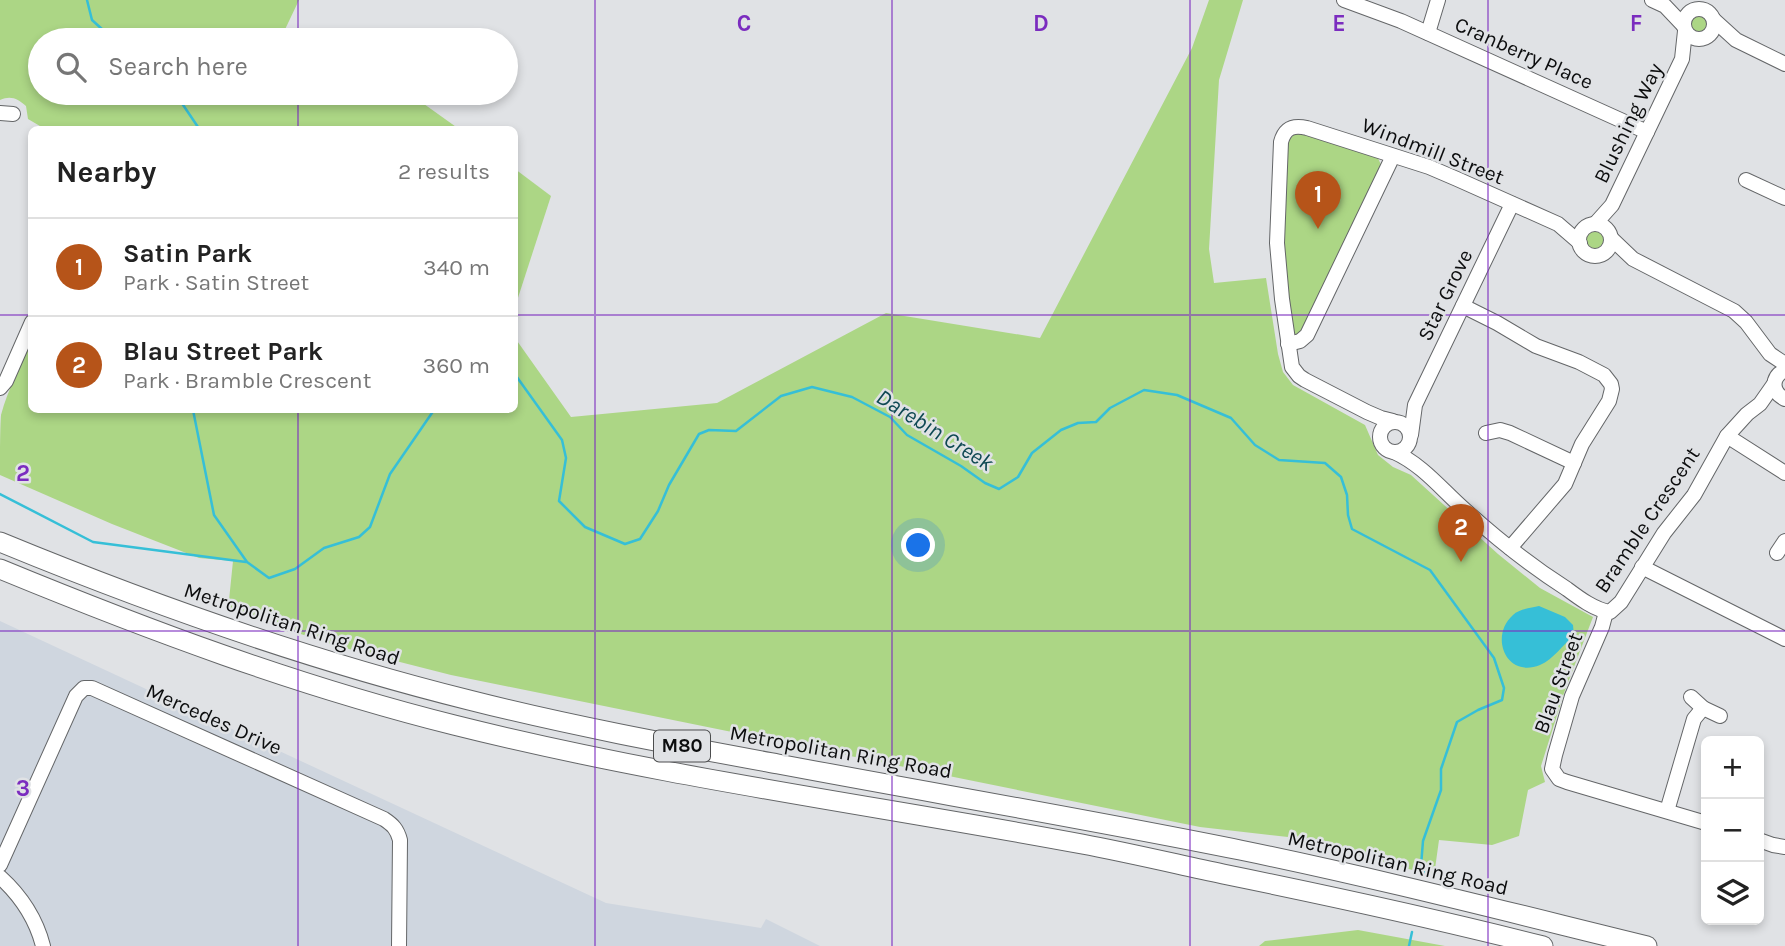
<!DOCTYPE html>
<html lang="en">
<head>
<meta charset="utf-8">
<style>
	body { margin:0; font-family:Karla,sans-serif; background:#f6f6f6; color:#222 }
	.controls { position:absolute; right:21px; bottom:21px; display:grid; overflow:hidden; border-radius:10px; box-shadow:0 4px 10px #0003 }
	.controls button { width:63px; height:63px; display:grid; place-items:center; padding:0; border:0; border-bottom:2px solid #e0e0e0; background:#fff; color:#222; font:35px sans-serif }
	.you { position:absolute; left:919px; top:546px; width:24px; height:24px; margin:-18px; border:5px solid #fff; border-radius:50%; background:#1a73e8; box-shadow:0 0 0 10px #1a73e833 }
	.badge { display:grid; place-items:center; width:46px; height:46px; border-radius:50%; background:#b65419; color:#fff; font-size:23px; font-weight:700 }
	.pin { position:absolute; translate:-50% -58px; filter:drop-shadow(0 2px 4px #0008) }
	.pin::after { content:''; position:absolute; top:37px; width:24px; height:21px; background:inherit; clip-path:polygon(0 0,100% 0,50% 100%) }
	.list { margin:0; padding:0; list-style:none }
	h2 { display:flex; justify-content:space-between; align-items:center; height:91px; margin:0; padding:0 28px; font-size:30px }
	h2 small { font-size:23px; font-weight:400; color:#767676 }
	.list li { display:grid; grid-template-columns:46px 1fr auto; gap:21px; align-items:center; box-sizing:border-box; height:98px; padding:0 28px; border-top:2px solid #e0e0e0 }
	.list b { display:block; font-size:26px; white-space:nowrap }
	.list p { margin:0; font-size:23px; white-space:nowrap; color:#767676 }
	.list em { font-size:23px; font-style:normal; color:#767676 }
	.icon { flex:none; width:38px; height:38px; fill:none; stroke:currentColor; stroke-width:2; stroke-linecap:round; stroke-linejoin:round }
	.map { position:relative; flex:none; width:1785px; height:946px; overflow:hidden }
	.search { position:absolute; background:#fff; box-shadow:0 4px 10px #0003; left:28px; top:28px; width:490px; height:77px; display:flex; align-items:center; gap:18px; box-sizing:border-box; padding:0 24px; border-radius:38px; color:#767676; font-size:26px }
	.panel { position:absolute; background:#fff; box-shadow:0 4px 10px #0003; left:28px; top:126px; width:490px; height:287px; border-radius:10px }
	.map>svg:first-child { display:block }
</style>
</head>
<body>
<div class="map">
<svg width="1785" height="946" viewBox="0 0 1785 946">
	<rect width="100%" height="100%" fill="#e0e2e5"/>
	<!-- built -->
	<path fill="#cfd6df" d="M0,621l606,282 155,25 5,-9 54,27h-820z"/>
	<!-- green -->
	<g fill="#acd685">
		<path d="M0,0h299l-19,40h-240v53h358l19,6 42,30h-414l-17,-10 -2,-13c-8,-7 -15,-11 -26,-6z"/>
		<path d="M1209,0h34l-24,80 -10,169 5,34 52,-5 12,76 5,18 10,13 72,40 13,30 15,12 18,8 87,79 42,34 53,29 -29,76 -23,73 4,16 -17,8 -9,46 -27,9 -53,-5 -5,36 -137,-38 -97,-11 -749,-152 -114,-29 -109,-36 5,-49 -34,-3 -87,-34 -112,-49c0,-15 0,-47 1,-60 7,-26 20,-50 30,-75l1,70h482l1,-72 56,79 146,-14 169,-90 154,25 152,-290z"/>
		<circle cx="1699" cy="24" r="10"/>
		<path d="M1299,133l79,25 4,9 -80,168 -5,2 -3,-2 -2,-3 -10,-90 6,-100 6,-8z"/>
		<path d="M515,169l36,27 -36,111z"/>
		<circle cx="1595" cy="240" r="10"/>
		<path d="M1358,930l87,16h-186l6,-5z"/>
	</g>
	<!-- water -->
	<path fill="#36bfd7" d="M1539,606l26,11 8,8 1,11c-12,9 -20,23 -34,29 -34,14 -51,-29 -27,-50 6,-6 18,-7 26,-9z"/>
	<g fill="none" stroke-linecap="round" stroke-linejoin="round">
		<!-- stream -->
		<g stroke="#36bfd7" stroke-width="2.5">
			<path d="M87,0l5,20 22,20"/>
			<path d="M175,93l25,37"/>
			<path d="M514,373l48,67 4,18 -7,43 26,26 40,17 15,-5 18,-28 11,-26 30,-51 10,-4 27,1 45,-35 31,-9 40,10 38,20 17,18 54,31 24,17 14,6 19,-12 14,-24 29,-23 17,-7 18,-1 14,-14 34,-18 33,5 54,23 24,27 24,15 46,3 16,14 6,18 1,20 4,14 78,41 64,88 10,30 -2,12 -24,10 -21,12 -16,47v21l-18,51 -2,25 5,10"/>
			<path d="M193,410l21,105 33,47 22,16 26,-9 29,-21 35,-11 11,-10 20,-53 44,-64"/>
			<path d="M0,494l93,48 153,20"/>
			<path d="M1409,946l3,-14"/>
		</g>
		<!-- minor casing -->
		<g stroke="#646668" stroke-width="16">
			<g id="minor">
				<path d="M1344,0l57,21 246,111"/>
				<path d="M1652,0l13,6 18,19"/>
				<circle cx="1699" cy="24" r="15"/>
				<path d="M1714,20l22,20 49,24"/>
				<path d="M1428,33l10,-33"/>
				<path d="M0,113l13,1"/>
				<path d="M1746,180l39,18"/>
				<path d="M1595,224l17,-19 70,-146 3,-28"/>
				<circle cx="1595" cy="240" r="16"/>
				<path d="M1611,238l22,21 101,52 12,11 24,32 15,10"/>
				<path d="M1463,306l34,17 39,23 43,16 25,13 7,9 1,5 -3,12 -27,43 -17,40 -55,64"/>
				<path d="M1288,344l12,-3 7,-6 86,-179"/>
				<path d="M1785,370c-14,7 -14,22 0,29"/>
				<path d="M0,388l6,-7 26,-59"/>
				<path d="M1393,421l-12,-3 -14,-6 -62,-32 -6,-4 -7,-9 -10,-68 -5,-56 4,-101c4,-15 13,-17 26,-14l122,39 28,12 101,45 22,19"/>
				<circle cx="1395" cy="437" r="15"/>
				<path d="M1486,433l14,-3 10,3 64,30"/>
				<path d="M1411,435l4,-30 97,-201"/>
				<path d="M1727,436l58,37"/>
				<path d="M1394,452c29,13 48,38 71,58 32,29 66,56 102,79 12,9 28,21 43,23l11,-10 43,-69 30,-38 33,-59 20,-22 13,-10 14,-20"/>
				<path d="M1777,553l8,-12"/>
				<path d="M1642,567l143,72"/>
				<path d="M1606,612l-4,15 -30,69 -17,59 -3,14 7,10 8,3 139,41"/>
				<path d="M1691,697l12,11 17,8"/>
				<path d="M1667,811l27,-92 9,-11"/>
				<path d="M1759,840l14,5 12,2"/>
				<path d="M0,865l76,-169 8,-8h8l292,131c9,6 13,10 16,21l-1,106"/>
				<path d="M0,877c21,19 36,42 43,69"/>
			</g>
		</g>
		<!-- highway casing -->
		<g stroke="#646668" stroke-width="21">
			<g id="highway">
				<path d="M0,542c153,63 308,118 469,158 102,26 206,45 309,64 154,29 309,55 462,86 137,28 272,63 407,96"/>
				<path d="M0,569c148,61 298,117 454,156 207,52 419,80 628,119 48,9 94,20 141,30 108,22 214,45 320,72"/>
			</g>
		</g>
		<!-- minor -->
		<use href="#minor" stroke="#fff" stroke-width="14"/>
		<!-- highway -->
		<use href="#highway" stroke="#fff" stroke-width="19"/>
	</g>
	<!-- grid -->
	<path fill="none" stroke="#7b2cbf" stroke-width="2" stroke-opacity="0.55" d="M298,0v40M595,0v946M892,0v946M1190,0v946M1488,0v946M298,93v37M0,315h32M514,315h1271M298,410v536M0,631h1785"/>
	<g text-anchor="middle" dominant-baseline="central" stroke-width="5" stroke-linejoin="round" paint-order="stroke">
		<!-- shield labels -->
		<rect fill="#e0e2e5" stroke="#4c4d4e" stroke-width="2" x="654" y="730.5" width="56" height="31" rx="5"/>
		<g font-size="19" font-weight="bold" fill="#0c0d0e">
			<text x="682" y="746">M80</text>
		</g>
		<!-- street labels -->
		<g font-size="21" fill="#0c0d0e" stroke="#e0e2e5">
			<text transform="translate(1524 53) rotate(24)">Cranberry Place</text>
			<text transform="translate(1628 123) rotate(-64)">Blushing Way</text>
			<text transform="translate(1433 151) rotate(21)">Windmill Street</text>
			<text transform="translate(1445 295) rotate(-64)">Star Grove</text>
			<text transform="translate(1647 520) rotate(-56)">Bramble Crescent</text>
			<text transform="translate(292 624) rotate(18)">Metropolitan Ring Road</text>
			<text transform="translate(1558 683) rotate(-70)">Blau Street</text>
			<text transform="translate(214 719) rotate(24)">Mercedes Drive</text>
			<text transform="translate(841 752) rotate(10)">Metropolitan Ring Road</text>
			<text transform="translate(1398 863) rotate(13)">Metropolitan Ring Road</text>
		</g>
		<!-- water labels -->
		<g font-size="23" font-style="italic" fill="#0f4953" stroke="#e0e2e5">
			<text transform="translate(935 430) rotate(32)">Darebin Creek</text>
		</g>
	</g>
	<g font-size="23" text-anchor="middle" font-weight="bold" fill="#7b2cbf" stroke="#e0e2e5" stroke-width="5" stroke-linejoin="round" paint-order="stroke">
		<text x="744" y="31">C</text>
		<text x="1041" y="31">D</text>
		<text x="1339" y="31">E</text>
		<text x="1636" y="31">F</text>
		<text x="23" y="481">2</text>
		<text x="23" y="796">3</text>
	</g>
</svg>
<div class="controls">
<button>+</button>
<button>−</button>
<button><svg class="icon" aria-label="layers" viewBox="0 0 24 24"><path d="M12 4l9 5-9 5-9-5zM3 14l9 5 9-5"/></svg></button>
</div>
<div class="you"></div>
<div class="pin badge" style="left:1318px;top:229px">1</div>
<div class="pin badge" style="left:1461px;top:562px">2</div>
<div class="search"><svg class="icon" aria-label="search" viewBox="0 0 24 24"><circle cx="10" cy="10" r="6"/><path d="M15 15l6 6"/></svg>Search here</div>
<section class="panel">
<h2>Nearby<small>2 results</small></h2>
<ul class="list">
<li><span class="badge">1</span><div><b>Satin Park</b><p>Park · Satin Street</p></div><em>340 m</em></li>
<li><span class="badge">2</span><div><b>Blau Street Park</b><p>Park · Bramble Crescent</p></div><em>360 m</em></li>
</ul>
</section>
</div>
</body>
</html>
